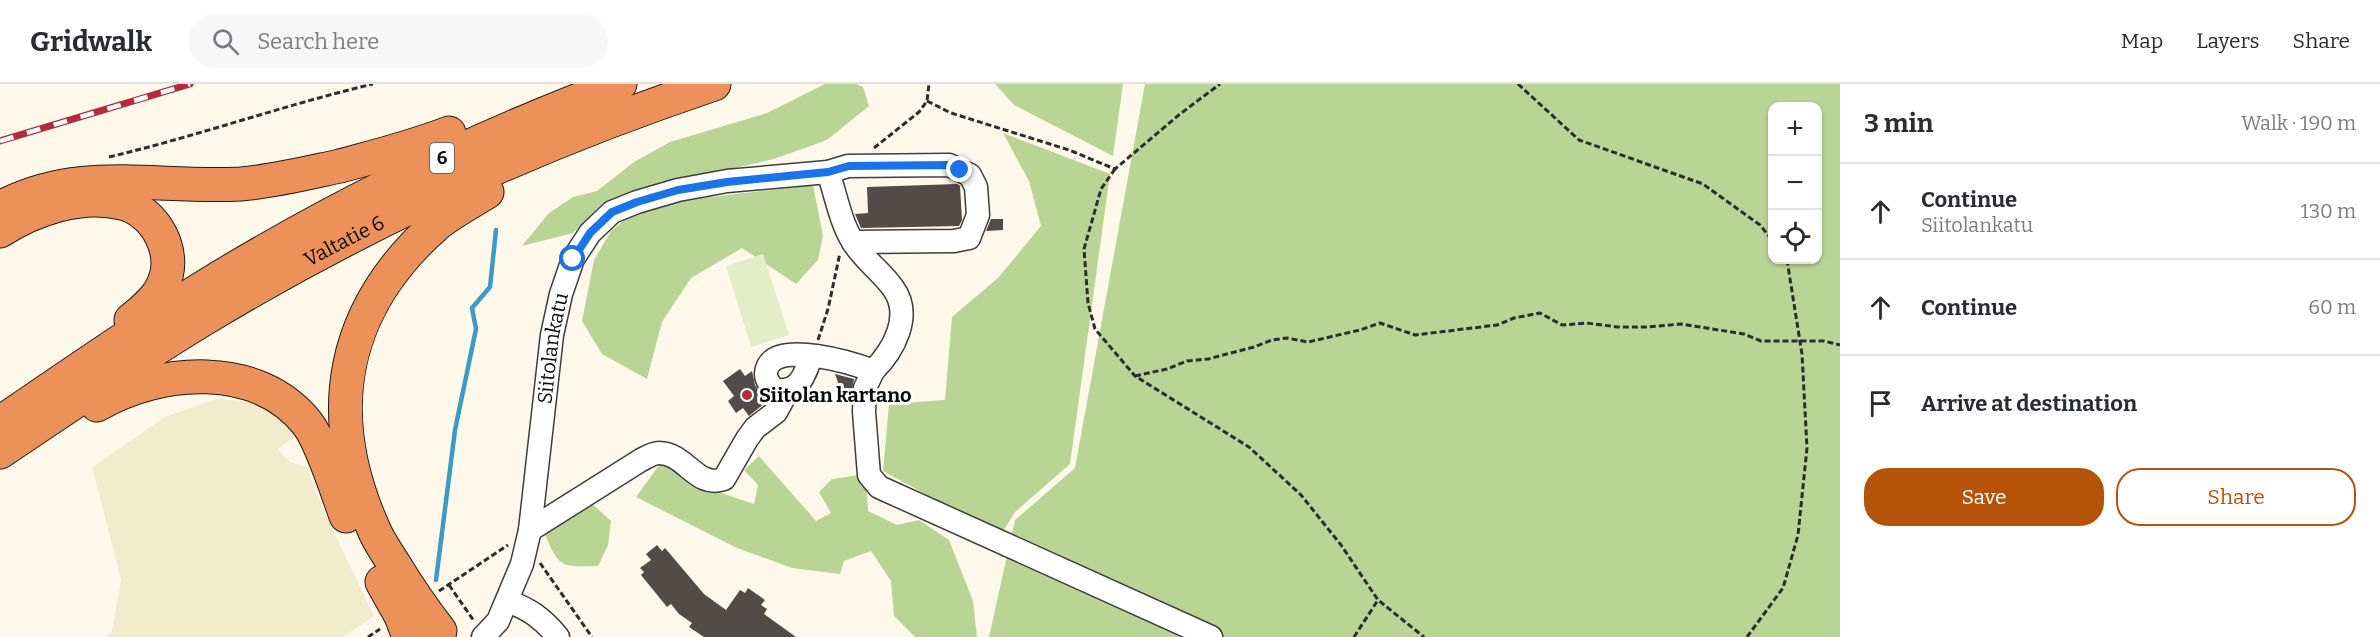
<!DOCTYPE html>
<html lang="en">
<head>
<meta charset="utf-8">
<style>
	body { margin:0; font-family:Bitter,serif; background:#f7f7f7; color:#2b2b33 }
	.controls { position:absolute; right:18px; top:18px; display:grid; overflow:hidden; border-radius:12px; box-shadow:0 2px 4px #0004 }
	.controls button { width:54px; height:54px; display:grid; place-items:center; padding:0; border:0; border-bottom:2px solid #e1e1e2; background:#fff; color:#2b2b33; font:30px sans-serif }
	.stop { position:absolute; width:18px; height:18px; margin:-14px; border:4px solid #1a73e8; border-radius:50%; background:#fff }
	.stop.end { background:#1a73e8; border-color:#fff; box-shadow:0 2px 6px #0008 }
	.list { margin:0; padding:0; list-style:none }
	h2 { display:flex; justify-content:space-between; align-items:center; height:78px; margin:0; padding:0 24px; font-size:26px }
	h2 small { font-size:20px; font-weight:400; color:#7c7c81 }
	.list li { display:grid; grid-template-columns:39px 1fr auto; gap:18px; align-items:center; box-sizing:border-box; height:96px; padding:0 24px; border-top:2px solid #e1e1e2 }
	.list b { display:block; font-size:22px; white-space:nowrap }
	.list p { margin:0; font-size:20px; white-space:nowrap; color:#7c7c81 }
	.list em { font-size:20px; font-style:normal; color:#7c7c81 }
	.actions { display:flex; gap:12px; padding:18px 24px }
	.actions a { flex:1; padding:14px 0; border:2px solid #b45309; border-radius:24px; text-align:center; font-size:21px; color:#b45309 }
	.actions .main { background:#b45309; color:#fff }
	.icon { flex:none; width:33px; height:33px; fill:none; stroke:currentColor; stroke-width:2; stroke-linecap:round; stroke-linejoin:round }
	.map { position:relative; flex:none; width:1840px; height:553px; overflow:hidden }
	header { display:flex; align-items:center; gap:36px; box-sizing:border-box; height:84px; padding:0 30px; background:#fff; border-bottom:2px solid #e1e1e2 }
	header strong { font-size:28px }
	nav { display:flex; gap:33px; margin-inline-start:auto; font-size:21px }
	.search { width:420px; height:54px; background:#f7f7f7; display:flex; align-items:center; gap:15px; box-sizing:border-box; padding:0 21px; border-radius:33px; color:#7c7c81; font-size:22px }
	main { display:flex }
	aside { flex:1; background:#fff }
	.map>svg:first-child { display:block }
</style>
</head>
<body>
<header>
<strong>Gridwalk</strong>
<div class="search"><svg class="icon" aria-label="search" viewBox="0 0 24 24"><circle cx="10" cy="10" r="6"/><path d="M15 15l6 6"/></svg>Search here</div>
<nav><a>Map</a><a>Layers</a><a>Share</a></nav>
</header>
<main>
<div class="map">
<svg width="1840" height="553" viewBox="0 0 1840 553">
	<rect width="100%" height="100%" fill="#fef8ea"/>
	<!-- farmland -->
	<path fill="#f2ebcc" d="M216,315l30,2 27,13 23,21 -18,14 12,13 17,5 15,40 52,109 -31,21h-236l5,-6 9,-51 -29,-113 75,-51z"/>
	<!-- forest -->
	<g fill="#b8d596" fill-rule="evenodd">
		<path d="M825,0h31l7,3 6,19 -42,34 -53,19 -130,30 -41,14 -30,30 -51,13 27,-33 24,-16 24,-6 37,-29 36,-20 97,-29z"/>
		<path d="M995,0h128l-10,72 -99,-51z"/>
		<path d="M1145,0h695v553h-851l26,-117 60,-52zM1772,22h46v154h-46z"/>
		<path d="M1003,49l107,41 -40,290 -55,48 -14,23 -118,-64 6,-67 56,-4 7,-83 46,-39 43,-52 -12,-45z"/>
		<path d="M813,101l10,51 -5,24 -22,24 -54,-36 -51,30 -29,44 -15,57 -45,-25 -20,-33 12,-61 17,-29 31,-26z"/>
		<path d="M759,372l57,65 15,-8 -12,-21 13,-13 27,-4 8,18 1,18 29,14 22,-5 30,20 24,61 4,36h-62l-21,-21 -3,-35 -20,-30 -27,10 -4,13 -48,-6 -55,-20 -101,-51 27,-37 38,26 53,18 4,-19 -14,-15z"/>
		<path d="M590,418l21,19 -3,24 -10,21c-38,1 -39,2 -54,-34z"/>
	</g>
	<!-- pitch -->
	<path fill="#e3edc7" d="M763,170l26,81 -38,12 -25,-81z"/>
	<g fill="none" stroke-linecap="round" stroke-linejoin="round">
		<!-- stream -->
		<path stroke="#3d9ac5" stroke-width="4.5" d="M436,496l19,-150 21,-101 -4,-21 18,-21 6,-57"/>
	</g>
	<!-- building -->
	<g fill="#534b48">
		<path d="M957,100l3,2 2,34 -3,6 -98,2 -6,-14 13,-1 -1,-26z"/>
		<path d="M991,135h12v11l-17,1z"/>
		<path d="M740,285l5,7 7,-5 3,14 11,17 -17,14 -6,-8 -7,5 -8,-12 6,-5 -11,-15z"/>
		<path d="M835,290l19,5 -3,17 -7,3z"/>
		<path d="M657,461l5,6 3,-3 39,46 22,16 14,-20 5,3 3,-5 17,12 -4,5 6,4 -3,5 32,23h-92l-15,-10 3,-4 -13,-9 -8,-10 -4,3 -26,-32 3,-3 -4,-4 11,-8 -5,-6z"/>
	</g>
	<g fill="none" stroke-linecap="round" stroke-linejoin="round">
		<!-- minor casing -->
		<g stroke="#3e3e3e" stroke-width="25">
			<g id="minor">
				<path d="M828,88c8,23 12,49 25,70 11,18 28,29 40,46 20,27 1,62 -20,83"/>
				<path d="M811,273c-7,20 -12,36 -36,33 -7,-7 -12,-14 -7,-24 12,-25 85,-3 105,5l-8,17 -1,24 5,63 10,12 332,150"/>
				<path d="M530,446l111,-70c6,-3 12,-7 18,-7 27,0 37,36 65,26l23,-40 8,-11 21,-16 11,-20"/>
				<path d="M507,517c23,8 36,18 51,36"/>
				<path id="s1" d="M483,553l15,-16 24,-57 8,-34 22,-195 9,-41 12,-35 17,-26 22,-21 25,-10 41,-12 49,-9 101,-9 20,-6 101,-1 21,10 6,12 2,28 -9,23 -15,3 -101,1"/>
			</g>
		</g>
		<!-- highway casing -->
		<g stroke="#1c1c1c" stroke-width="35">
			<g id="highway">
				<path d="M0,124c80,-43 156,-19 241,-24 34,-3 66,-11 99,-18 37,-10 73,-19 109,-33"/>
				<path d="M0,147c34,-22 81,-38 122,-28 34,8 57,51 40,84 -6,13 -19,23 -31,33"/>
				<path d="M97,321c63,-37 160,-44 210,18 15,19 30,69 39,93"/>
				<path d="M0,339c67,-46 135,-93 204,-136 132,-81 272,-149 416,-203"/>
				<path id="s2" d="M0,368c70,-47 140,-95 212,-138 157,-94 329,-172 502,-230"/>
				<path d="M382,498l19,34 8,21"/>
				<path d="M440,547c-17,-22 -32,-44 -46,-67 -7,-11 -14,-21 -19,-32 -53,-116 -36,-222 62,-308 15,-12 34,-22 50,-32"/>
			</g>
		</g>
		<!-- path -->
		<g stroke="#2d2d2d" stroke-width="3" stroke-dasharray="6 3" stroke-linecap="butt">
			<path d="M1518,0l61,56 124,44 57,41 12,15"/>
			<path d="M927,17l24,12 118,37 46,19 65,-55 40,-30"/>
			<path d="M874,64l45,-36 8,-11 2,-17"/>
			<path d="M109,73c89,-21 175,-52 264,-73"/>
			<path d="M1115,85l-14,20 -17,60 4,54 7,26 40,47 114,71 52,48 40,50 37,55 46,37"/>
			<path d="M818,256l10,-31 12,-56"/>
			<path d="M1135,292l32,-7 20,-8 21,-2 46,-12 18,-7 15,-2 21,4 52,-12 20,-7 35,12 82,-10 17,-7 26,-5 22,12 24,-2 32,4h28l35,-3 63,10 17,7h63l16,4"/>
			<path d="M540,479l52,74"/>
			<path d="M449,501l25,36"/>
			<path d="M439,507l69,-46"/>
			<path d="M368,553l12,-8"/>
			<path d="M1354,553l24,-37"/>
			<path d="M1747,553l36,-49 15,-53 9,-87 -5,-94 -15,-94"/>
		</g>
		<!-- minor -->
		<use href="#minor" stroke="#fff" stroke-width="22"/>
		<!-- highway -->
		<use href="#highway" stroke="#ec915a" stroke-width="33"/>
		<!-- rail casing -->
		<g stroke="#b22c3d" stroke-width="7">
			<path id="rail" d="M0,57l190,-57"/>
		</g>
		<!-- rail -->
		<use href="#rail" stroke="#fff" stroke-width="4.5" stroke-dasharray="14" stroke-linecap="butt"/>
	</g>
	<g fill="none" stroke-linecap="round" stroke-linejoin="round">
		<!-- route -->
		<path stroke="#1a73e8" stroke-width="8" d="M573,175l17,-26 22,-21 25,-10 41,-12 49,-8 101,-10 21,-6 100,-1 11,5"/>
	</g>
	<!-- markers -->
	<circle fill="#b22c3d" stroke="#fff" stroke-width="2" cx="747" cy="311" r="6"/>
	<g text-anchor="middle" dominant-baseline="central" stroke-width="6" stroke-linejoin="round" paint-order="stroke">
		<!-- shield labels -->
		<rect fill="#fff" stroke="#545454" stroke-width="1.5" x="430" y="59" width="24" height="30" rx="4.5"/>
		<g font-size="18" font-weight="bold" fill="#0b0b0b">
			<text x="442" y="74">6</text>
		</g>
		<!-- street labels -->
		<g font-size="20" fill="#0b0b0b" stroke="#fff">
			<text stroke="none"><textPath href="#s2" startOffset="404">Valtatie 6</textPath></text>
			<text stroke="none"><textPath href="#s1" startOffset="302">Siitolankatu</textPath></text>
		</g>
		<!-- poi labels -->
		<g font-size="20" font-weight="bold" fill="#0b0b0b" stroke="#fff" text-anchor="start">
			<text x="759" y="311">Siitolan kartano</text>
		</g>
	</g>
</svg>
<div class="controls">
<button>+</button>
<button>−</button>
<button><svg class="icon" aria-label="locate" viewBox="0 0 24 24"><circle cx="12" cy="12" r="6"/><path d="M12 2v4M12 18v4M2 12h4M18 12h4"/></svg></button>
</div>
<div class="stop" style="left:573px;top:175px"></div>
<div class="stop end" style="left:960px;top:86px"></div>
</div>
<aside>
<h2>3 min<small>Walk · 190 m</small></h2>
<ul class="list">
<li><svg class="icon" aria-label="ahead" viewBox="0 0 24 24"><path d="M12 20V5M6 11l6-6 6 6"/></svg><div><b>Continue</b><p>Siitolankatu</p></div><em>130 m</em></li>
<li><svg class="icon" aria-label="ahead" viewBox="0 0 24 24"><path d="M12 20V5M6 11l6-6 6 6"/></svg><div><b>Continue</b></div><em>60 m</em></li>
<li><svg class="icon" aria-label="arrive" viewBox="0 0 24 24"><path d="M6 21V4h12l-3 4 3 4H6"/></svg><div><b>Arrive at destination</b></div></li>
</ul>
<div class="actions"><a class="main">Save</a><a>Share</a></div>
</aside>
</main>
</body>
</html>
